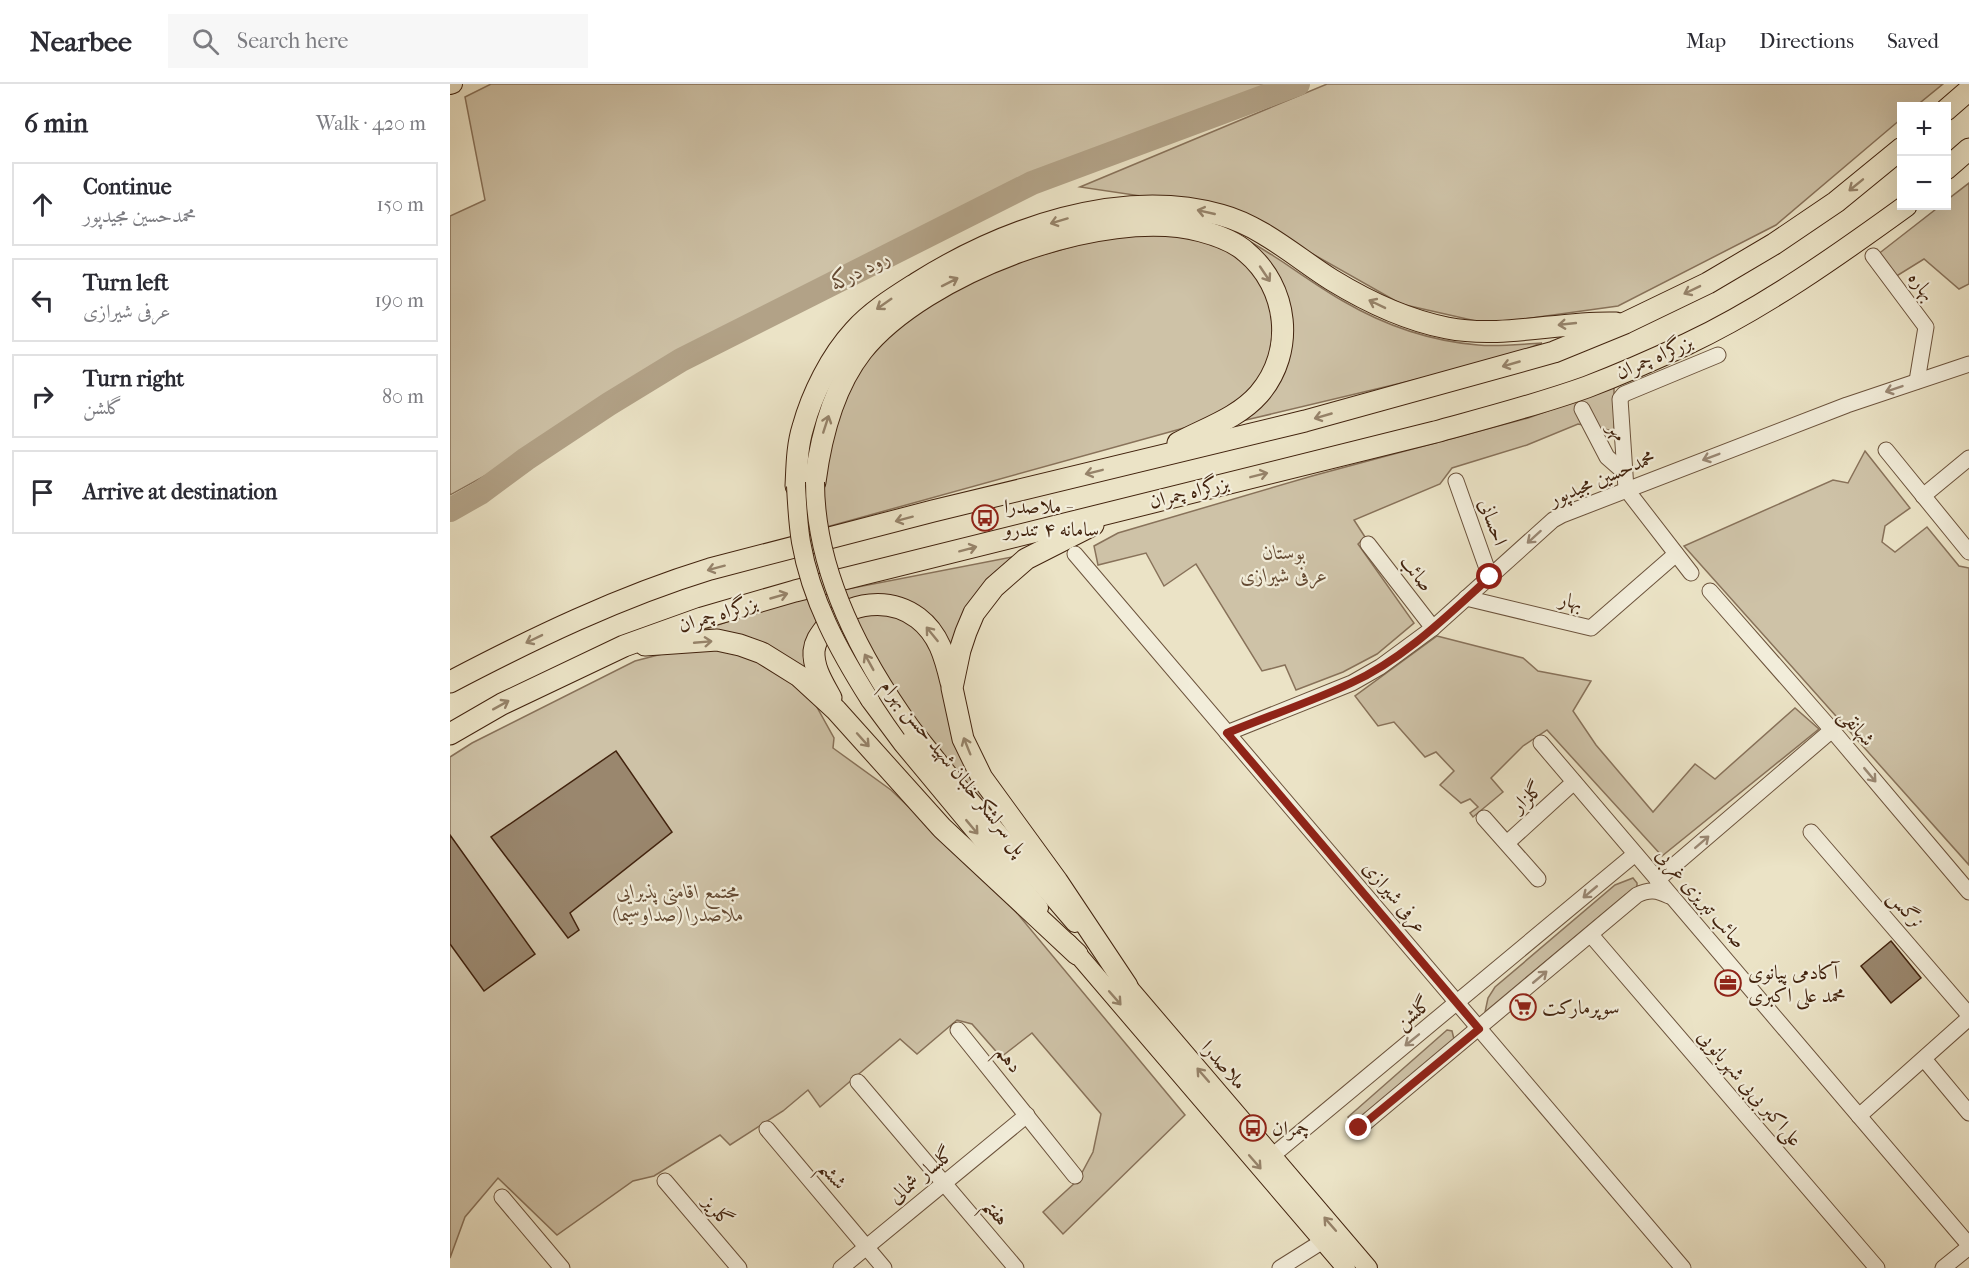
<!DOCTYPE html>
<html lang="en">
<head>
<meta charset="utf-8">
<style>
	body { margin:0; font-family:"IM FELL French Canon",Amiri,serif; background:#f7f7f7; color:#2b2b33 }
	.controls { position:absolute; right:18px; top:18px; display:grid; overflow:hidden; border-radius:0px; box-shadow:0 6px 24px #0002 }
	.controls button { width:54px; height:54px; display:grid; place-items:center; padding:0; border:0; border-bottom:2px solid #e1e1e2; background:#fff; color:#2b2b33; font:30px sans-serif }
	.stop { position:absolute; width:18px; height:18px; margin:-14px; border:4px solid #8f2418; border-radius:50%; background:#fff }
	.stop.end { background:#8f2418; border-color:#fff; box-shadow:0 2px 6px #0008 }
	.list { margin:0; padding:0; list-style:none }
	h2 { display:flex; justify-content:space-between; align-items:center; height:78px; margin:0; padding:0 24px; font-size:26px }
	h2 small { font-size:20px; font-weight:400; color:#7c7c81 }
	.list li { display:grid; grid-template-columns:39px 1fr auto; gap:18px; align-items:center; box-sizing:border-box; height:84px; margin:0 12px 12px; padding:0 12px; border:2px solid #e1e1e2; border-radius:0px }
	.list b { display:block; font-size:22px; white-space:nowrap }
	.list p { margin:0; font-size:20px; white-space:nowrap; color:#7c7c81 }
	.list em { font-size:20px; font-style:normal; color:#7c7c81 }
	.icon { flex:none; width:33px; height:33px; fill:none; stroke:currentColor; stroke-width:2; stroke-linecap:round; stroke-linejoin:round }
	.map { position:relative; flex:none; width:1519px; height:1184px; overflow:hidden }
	header { display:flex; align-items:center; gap:36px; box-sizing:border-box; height:84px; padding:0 30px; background:#fff; border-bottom:2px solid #e1e1e2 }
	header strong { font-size:28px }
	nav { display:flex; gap:33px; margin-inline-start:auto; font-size:21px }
	.search { width:420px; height:54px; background:#f7f7f7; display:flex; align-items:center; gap:15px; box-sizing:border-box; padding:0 21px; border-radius:0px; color:#7c7c81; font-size:22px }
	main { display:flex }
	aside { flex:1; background:#fff }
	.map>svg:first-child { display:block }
</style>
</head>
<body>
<header>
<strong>Nearbee</strong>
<div class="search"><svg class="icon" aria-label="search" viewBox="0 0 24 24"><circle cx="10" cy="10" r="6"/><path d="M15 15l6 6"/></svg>Search here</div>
<nav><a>Map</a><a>Directions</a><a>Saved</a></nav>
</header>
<main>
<aside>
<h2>6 min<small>Walk · 420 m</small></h2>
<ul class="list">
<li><svg class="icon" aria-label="ahead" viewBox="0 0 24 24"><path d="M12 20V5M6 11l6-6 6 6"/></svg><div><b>Continue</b><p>محمدحسین مجیدپور</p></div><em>150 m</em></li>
<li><svg class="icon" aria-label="left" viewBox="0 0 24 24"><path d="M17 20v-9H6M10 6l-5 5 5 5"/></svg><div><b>Turn left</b><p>عرفی شیرازی</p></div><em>190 m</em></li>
<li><svg class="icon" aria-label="right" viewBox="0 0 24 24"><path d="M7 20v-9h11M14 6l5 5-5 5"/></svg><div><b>Turn right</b><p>گلشن</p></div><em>80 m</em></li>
<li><svg class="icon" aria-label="arrive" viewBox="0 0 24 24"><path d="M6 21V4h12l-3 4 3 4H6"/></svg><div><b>Arrive at destination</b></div></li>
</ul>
</aside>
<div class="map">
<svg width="1519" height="1184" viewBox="0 0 1519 1184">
	<rect width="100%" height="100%" fill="#ebe3c6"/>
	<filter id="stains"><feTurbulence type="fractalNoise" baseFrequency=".00333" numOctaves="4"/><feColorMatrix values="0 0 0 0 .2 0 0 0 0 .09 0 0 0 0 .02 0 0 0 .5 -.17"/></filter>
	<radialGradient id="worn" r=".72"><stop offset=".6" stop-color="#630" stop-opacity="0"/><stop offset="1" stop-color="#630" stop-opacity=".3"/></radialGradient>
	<!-- green -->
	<g fill="#cec2a7" stroke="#88725a" stroke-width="1.5">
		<path d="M41,0h782l-377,172 -239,125 -207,114v-279l35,-16 -20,-103z"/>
		<path d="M877,0h616l-27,22h-14l-1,13 -125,106 -158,81 -129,18 -88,-20 -166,-94 -155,-23z"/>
		<path d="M1519,99v101l-10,5 -35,-30 -29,18 -18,-22 63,-49h6l1,-6z"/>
		<path d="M784,149c39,19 72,47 109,68 41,24 87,40 135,44 21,2 43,-1 64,-2l-48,18 -252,60 48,-88z"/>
		<path d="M715,150l60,12 29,24 19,37 2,38 -19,43 -54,35 -379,105 -2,-18 7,-72 38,-82 61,-54 82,-38 98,-27z"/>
		<path d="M1164,303v44l-36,-7 -51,21 -75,23 -12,16 -86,36 11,17 -7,7 56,79 -37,31 -34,18 -47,18 -11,-25 -23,6 -66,-107 -32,22 -18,-33 -48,12 -4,-19 24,-13 194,-57 216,-58z"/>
		<path d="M1415,367l45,57 -25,18 -3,16 13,10 32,-25 32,39 10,2v297l-285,-319 149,-66 15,3z"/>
		<path d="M562,473l-59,106 -25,-46 -81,-13 -5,-14z"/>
		<path d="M357,511l11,31 -2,57 -22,-19 -115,-26z"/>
		<path d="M428,528l18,2 35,25 21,83 98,156c-27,-30 -55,-58 -81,-88 -45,-52 -85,-111 -115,-172z"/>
		<path d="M987,552l86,22 15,13 53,10 -18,30 23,34 57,67 42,-48 20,15 80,-71 24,21 -157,127 -115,-126 -24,16 -32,32 12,14 -30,25 -3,-4 8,-6 -8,-8 -9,4 -21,-18 14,-14 -18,-19 -11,5 -31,-35 -16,4 -23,-30z"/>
		<path d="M235,564l38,1 45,15 46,38 20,36 -1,10 58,42 116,111 178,214 -122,119 -20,-22 35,-32 15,-28 8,-38 -69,-81 -31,24 -29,-33 -15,-4 -40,34 -17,-15 -80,68 -12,-17 -25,21 -53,34 -10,-10 -66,41 -21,5 -76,54 -59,-57 -33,39 -15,41v-501l22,-14 163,-82z"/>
		<path d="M1183,794l4,5v4l-12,8 -140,117 3,-14 7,-11 120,-102z"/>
		<path d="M997,946l5,1 2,8 -96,84h-5l-5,-6z"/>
	</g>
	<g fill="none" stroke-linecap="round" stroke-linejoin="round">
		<!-- river -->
		<path stroke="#b2a287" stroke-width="24" d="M0,426l30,-17 46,-34 83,-55 72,-44 351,-177 266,-99"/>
	</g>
	<!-- building -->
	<g fill="#9a876e" stroke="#42230e" stroke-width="1.5">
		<path d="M166,667l56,81 -102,81 9,17 -11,8 -77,-101z"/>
		<path d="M0,751l85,119 -51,37 -34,-47z"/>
		<path d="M1441,857l30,37 -30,25 -30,-37z"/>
	</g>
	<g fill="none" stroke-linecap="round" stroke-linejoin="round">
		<!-- minor casing -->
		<g stroke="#6c533c" stroke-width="17">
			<g id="minor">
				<path d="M1423,172l53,71 -9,54"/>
				<path d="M1132,325l25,48 16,14"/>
				<path d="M1436,366l83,102"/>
				<path d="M1006,397l34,96"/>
				<path d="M1473,412l46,-38"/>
				<path d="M918,460l65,84"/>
				<path d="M625,470l608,714"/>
				<path d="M1241,489l-65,-84 -6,-90 4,-5 94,-39"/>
				<path d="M1260,507l122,139 137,162"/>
				<path d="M1016,514l125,30 85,-74"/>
				<path d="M777,649l125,-50 28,-16 53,-39 120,-108 9,-5 285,-110 122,-41"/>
				<path d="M1091,659l428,502"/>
				<path d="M1034,734l54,61"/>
				<path d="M1361,748l158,183"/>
				<path d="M1057,759l67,-61"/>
				<path d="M1207,796l175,-150"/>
				<path d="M1141,851l286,333"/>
				<path d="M508,946l117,146"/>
				<path d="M1474,975l45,54"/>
				<path d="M408,998l158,186"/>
				<path d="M1409,1032l110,-98"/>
				<path d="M909,1044l278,-233c12,-6 20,-5 32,1"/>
				<path d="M317,1045l117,139"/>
				<path d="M822,1072l363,-302"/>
				<path d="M215,1097l74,87"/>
				<path d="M52,1113l60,71"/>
				<path d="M391,1184l186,-153"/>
				<path d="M830,1184l43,-27"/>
				<path d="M1493,1184l26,-21"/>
			</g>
		</g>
		<!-- major casing -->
		<g stroke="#42230e" stroke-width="20">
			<g id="major">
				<path d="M0,1l3,-1"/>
				<path d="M420,616l32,43 137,165"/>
				<path d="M462,645l44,55 119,139"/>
				<path d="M618,859l278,325"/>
				<path d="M668,891l250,293"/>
			</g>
		</g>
		<!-- highway casing -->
		<g stroke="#42230e" stroke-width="23">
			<g id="highway">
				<path d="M1496,26l23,-20"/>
				<path d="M1496,85l23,-20"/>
				<path d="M365,398c6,-46 18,-94 47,-131 62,-78 242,-146 339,-120 15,4 33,10 45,21 42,35 50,99 13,142 -21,24 -53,34 -81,49"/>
				<path d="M346,402c1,-20 1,-40 7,-59 9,-33 28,-71 51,-96 18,-20 41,-34 63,-48 86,-54 203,-96 304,-68 41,11 76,43 111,65 36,22 74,40 115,48 56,11 112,-7 169,-5"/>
				<path d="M643,441l-67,34 -32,28 -20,26 -8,19 -6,18 -8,38 11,51 19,39 75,103 70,105"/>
				<path d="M195,561l72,-5 23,5 22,8 37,23 37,34 106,118 135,126"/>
				<path d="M0,598c84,-44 169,-85 260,-113l223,-58 372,-90 249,-69 71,-29 83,-40 66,-39 62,-42 66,-54"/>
				<path d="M381,614c-8,-15 -18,-30 -17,-47 1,-10 6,-16 12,-24 23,-26 64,-30 92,-9 21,16 27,39 33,64"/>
				<path d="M0,650l52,-30 122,-58 78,-28 93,-27 640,-159c51,-14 102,-27 152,-45 34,-13 68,-28 100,-43 78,-37 150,-88 219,-138"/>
			</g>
		</g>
		<!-- minor -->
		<use href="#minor" stroke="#f2edda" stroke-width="15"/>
		<!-- major -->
		<use href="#major" stroke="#ebe3c6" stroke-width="18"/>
		<!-- highway -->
		<use href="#highway" stroke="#ebe3c6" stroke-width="21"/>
		<!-- major-bridge casing -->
		<g stroke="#42230e" stroke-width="20" stroke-linecap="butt">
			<g id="major-bridge">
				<path d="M365,398c0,90 45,175 97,247"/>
				<path d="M346,402c1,19 2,38 5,56 10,58 38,109 69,158"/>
			</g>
		</g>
		<!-- major-bridge -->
		<use href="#major-bridge" stroke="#ebe3c6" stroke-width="18"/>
	</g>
	<!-- one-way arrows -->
	<defs><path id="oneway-shaft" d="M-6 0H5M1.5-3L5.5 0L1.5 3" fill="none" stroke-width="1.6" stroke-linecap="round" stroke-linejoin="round" transform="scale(1.5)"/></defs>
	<g stroke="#96836a">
		<use href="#oneway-shaft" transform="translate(1406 101) rotate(141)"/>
		<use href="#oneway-shaft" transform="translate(756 128) rotate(-167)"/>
		<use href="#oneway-shaft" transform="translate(609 137) rotate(163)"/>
		<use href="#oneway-shaft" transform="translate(815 190) rotate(56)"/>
		<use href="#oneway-shaft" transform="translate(500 198) rotate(-27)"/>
		<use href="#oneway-shaft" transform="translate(1242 206) rotate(154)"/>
		<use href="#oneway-shaft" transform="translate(434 220) rotate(145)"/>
		<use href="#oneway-shaft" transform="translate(927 220) rotate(-154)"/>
		<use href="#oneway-shaft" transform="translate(1117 240) rotate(174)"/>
		<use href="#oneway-shaft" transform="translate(1061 280) rotate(164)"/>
		<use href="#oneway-shaft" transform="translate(873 332) rotate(164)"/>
		<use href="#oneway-shaft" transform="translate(376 340) rotate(-72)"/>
		<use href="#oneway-shaft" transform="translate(644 388) rotate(166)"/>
		<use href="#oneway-shaft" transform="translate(809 391) rotate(-14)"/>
		<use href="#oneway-shaft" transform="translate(454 435) rotate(165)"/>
		<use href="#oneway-shaft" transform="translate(518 465) rotate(-15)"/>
		<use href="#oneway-shaft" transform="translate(266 484) rotate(165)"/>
		<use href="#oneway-shaft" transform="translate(329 512) rotate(-16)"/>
		<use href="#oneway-shaft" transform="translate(482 550) rotate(-129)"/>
		<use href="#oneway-shaft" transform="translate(84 555) rotate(154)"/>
		<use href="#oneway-shaft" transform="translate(253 558) rotate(-5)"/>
		<use href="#oneway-shaft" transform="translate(419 578) rotate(-119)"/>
		<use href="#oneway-shaft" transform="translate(51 621) rotate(-29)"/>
		<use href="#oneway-shaft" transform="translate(413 656) rotate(48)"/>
		<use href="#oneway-shaft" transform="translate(517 662) rotate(-112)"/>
		<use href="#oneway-shaft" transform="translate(522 743) rotate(50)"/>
		<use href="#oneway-shaft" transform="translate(665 914) rotate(49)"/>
		<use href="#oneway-shaft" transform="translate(753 991) rotate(-131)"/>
		<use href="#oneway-shaft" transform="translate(805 1078) rotate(49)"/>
		<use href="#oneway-shaft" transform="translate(880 1140) rotate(-131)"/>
	</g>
	<g stroke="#9a8874">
		<use href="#oneway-shaft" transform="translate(1444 305) rotate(161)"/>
		<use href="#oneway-shaft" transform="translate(1261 373) rotate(159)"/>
		<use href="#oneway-shaft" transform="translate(1084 453) rotate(138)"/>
		<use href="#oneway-shaft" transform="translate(1420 691) rotate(50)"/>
		<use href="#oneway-shaft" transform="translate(1252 758) rotate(-41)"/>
		<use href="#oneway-shaft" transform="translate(1140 808) rotate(140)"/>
		<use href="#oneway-shaft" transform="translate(1090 893) rotate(-40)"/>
		<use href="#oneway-shaft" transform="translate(962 956) rotate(141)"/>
	</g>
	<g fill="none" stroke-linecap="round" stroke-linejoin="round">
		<!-- route -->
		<path stroke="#8f2418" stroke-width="8" d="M909,1044l120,-99 -252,-296c41,-17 84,-31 124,-50 53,-24 97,-68 139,-106"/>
	</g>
	<!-- icons -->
	<defs>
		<g id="bus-ring" transform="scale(1.35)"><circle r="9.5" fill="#f2edda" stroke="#8f2418" stroke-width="1.5"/><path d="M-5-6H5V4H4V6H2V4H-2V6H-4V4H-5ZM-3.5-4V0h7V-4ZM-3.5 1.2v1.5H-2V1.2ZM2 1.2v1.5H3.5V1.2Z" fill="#8f2418"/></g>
		<g id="office-ring" transform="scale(1.35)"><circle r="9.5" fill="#f2edda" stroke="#8f2418" stroke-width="1.5"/><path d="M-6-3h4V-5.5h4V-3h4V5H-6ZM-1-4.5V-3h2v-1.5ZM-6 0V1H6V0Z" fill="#8f2418"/></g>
		<g id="supermarket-ring" transform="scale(1.35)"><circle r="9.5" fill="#f2edda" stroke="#8f2418" stroke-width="1.5"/><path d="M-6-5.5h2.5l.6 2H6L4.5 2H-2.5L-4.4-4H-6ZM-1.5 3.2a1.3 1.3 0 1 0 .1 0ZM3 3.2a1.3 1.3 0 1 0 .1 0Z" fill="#8f2418"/></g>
	</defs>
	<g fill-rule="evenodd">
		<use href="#bus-ring" x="535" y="434"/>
		<use href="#office-ring" x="1278" y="899"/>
		<use href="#supermarket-ring" x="1073" y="923"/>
		<use href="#bus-ring" x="803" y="1044"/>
	</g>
	<g text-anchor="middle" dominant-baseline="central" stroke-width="4.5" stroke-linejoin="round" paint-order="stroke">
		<!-- street labels -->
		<g font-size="20" fill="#42230e" stroke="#f2edda">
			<text transform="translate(1472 202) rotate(53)">بهاره</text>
			<text transform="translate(1204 273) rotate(-24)">بزرگراه چمران</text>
			<text transform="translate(1168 348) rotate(61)">مهر</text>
			<text transform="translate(1152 394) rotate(-23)">محمدحسین مجیدپور</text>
			<text transform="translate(739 408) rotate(-14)">بزرگراه چمران</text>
			<text transform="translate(1043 438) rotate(70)">احسانی</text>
			<text transform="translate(967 489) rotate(52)">صائب</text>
			<text transform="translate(1121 517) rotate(13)">بهار</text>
			<text transform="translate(268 530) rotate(-17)">بزرگراه چمران</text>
			<text transform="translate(1407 643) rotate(49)">شهانقی</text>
			<text transform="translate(504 683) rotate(51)">پل سرلشکر خلبان شهید حسن بهرام</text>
			<text transform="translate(1077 713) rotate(-42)">گلزار</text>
			<text transform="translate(945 813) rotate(50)">عرفی شیرازی</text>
			<text transform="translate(1251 814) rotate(49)">صائب تبریزی غربی</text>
			<text transform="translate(1456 825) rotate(49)">نرگس</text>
			<text transform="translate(963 929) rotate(-39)">گلشن</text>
			<text transform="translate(559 975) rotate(51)">دهم</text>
			<text transform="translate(774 981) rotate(49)">ملاصدرا</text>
			<text transform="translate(1300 1004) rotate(49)">علی‌اکبر بی‌بی شهربانویی</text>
			<text transform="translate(383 1091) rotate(50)">ششم</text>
			<text transform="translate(471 1091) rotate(-39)">گلسار شمالی</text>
			<text transform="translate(268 1127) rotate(50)">گلریز</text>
			<text transform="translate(546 1128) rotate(50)">هفتم</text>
		</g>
		<!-- poi labels -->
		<g font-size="20" fill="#42230e" stroke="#f2edda" text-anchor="start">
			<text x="554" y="422">ملاصدرا -<tspan x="554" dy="23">سامانه ۴ تندرو</tspan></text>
			<text x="1298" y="888">آکادمی پیانوی<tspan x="1298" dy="23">محمد علی‌ اکبری</tspan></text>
			<text x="1092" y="923">سوپرمارکت</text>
			<text x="822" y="1044">چمران</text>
		</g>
		<!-- park labels -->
		<g font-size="20" font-style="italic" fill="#654b34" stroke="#f2edda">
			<text x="834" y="468">بوستان<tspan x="834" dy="23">عرفی شیرازی</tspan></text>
			<text x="228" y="807">مجتمع اقامتی پذیرایی<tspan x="228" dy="23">ملاصدرا (صداوسیما)</tspan></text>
		</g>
		<!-- water labels -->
		<g font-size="21" font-style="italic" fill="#644932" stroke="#f2edda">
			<text transform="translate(410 186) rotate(-27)">رود درکه</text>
		</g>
	</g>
	<rect width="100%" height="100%" filter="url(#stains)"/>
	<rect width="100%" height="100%" fill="url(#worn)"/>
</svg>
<div class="controls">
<button>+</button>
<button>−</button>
</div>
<div class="stop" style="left:1040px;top:493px"></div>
<div class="stop end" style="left:909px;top:1044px"></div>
</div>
</main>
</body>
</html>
